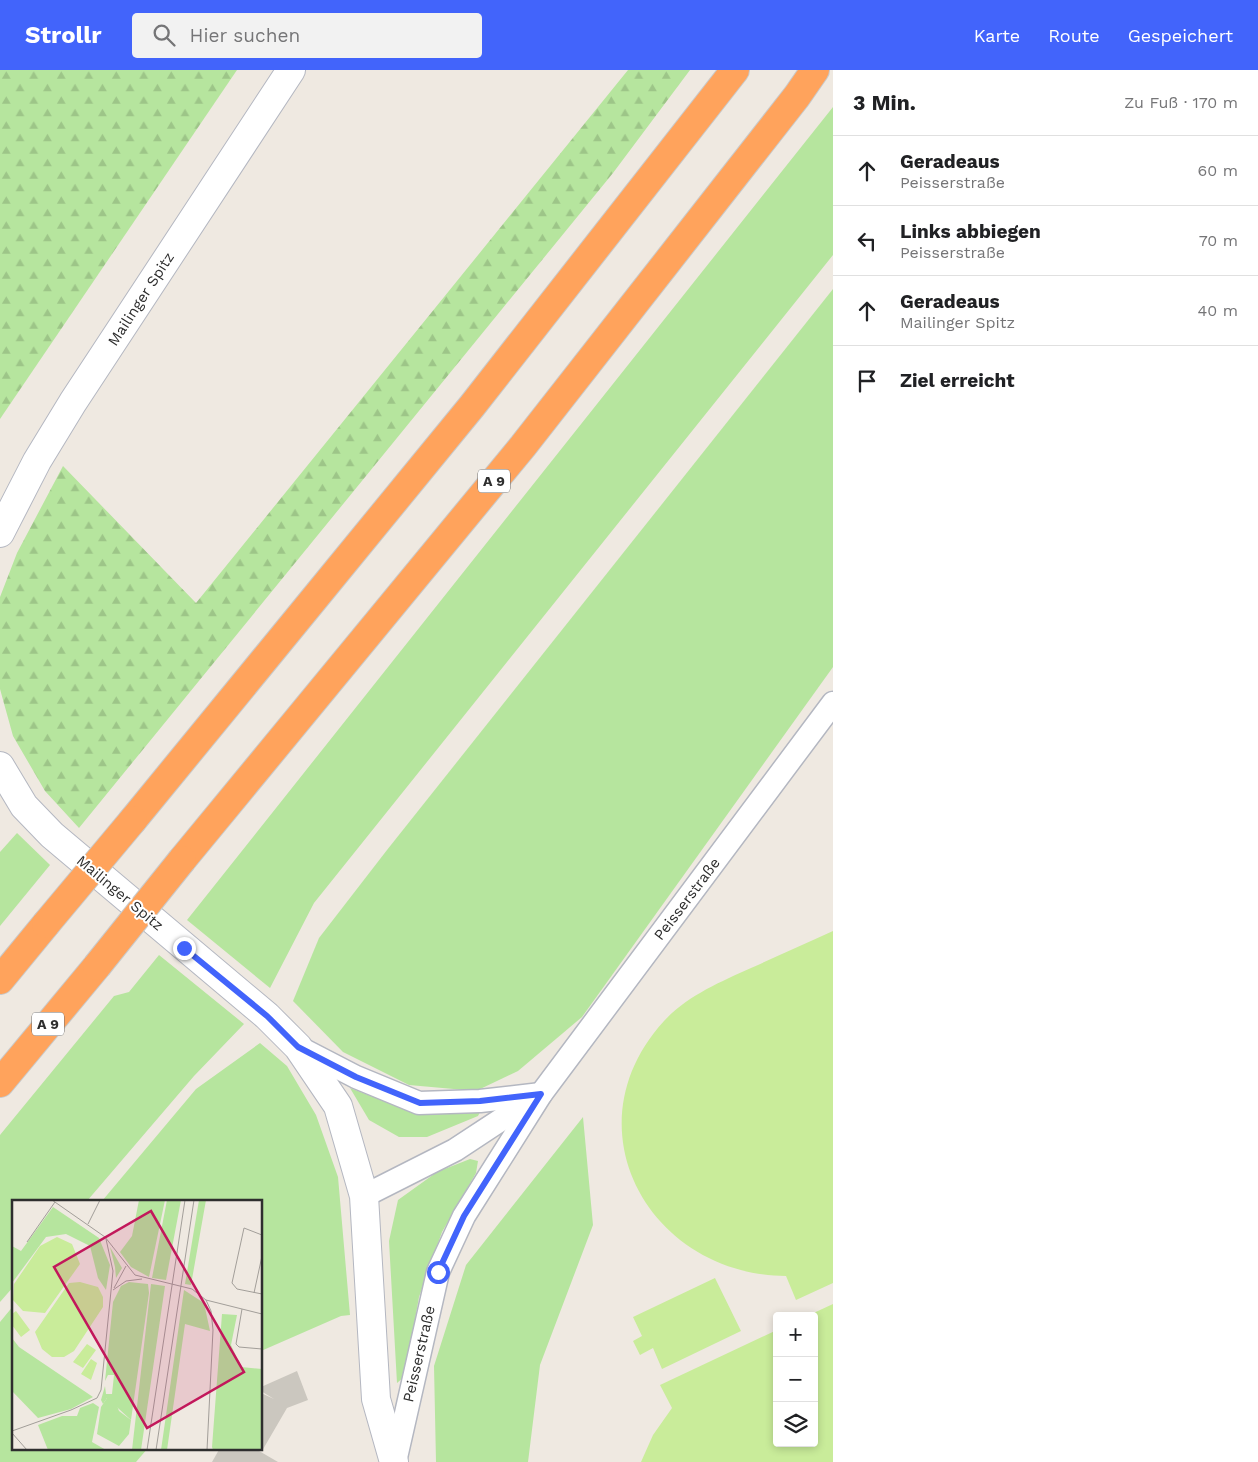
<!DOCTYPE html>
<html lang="de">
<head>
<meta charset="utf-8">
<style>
	body { margin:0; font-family:"Work Sans",sans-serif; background:#f2f2f2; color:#202124 }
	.controls { position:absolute; right:15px; bottom:15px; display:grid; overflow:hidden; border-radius:5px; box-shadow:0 2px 8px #0003 }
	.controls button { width:45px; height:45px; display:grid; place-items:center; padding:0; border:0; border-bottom:1px solid #e0e0e0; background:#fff; color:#202124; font:25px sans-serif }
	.stop { position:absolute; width:15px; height:15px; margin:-11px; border:4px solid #4264fb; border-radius:50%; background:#fff }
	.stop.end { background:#4264fb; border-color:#fff; box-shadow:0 1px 5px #0008 }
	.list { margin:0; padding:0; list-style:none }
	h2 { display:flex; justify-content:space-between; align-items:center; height:65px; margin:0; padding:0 20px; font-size:21px }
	h2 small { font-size:16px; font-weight:400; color:#757577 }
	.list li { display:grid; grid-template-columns:32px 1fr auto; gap:15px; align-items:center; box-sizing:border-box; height:70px; padding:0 20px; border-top:1px solid #e0e0e0 }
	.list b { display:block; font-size:19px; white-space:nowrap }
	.list p { margin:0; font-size:16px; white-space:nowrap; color:#757577 }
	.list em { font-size:16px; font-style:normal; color:#757577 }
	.icon { flex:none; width:28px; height:28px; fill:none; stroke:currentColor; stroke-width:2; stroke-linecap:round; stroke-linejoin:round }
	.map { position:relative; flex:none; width:833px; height:1392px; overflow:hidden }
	header { display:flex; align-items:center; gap:30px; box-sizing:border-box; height:70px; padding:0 25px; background:#4264fb; color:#fff }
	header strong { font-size:24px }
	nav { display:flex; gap:28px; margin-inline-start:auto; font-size:18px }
	.search { width:350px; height:45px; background:#f2f2f2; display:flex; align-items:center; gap:12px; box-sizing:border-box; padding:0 18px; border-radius:5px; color:#757577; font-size:19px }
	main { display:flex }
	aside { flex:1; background:#fff }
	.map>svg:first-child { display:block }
</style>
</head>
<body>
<header>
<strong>Strollr</strong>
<div class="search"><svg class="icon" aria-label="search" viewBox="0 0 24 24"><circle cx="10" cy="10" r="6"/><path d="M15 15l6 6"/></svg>Hier suchen</div>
<nav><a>Karte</a><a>Route</a><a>Gespeichert</a></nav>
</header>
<main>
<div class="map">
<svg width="833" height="1392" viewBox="0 0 833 1392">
	<defs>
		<pattern id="forest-firs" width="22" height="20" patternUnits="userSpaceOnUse" patternTransform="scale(1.25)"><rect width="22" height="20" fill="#b6e59e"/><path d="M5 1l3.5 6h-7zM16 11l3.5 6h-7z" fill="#9dc588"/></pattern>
	</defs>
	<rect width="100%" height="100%" fill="#efe9e1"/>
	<!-- grass -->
	<g fill="#b6e59e">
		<path d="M833,37v148l-519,648 -44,85 -83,-68z"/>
		<path d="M833,219v378l-251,350 -64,54 -42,20 -67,-6 -66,-33 -50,-51 26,-63 68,-88z"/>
		<path d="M17,763l33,32 -50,61v-74z"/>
		<path d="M159,885l85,69 -50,52 -107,125h-73v85l-14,16v-167l114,-139 15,-4z"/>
		<path d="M260,973l27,23 29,49 22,62 12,138 -9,1 -80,35v-150h-159l94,-112z"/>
		<path d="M350,1018l52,20 38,6 41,-4 -3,6 -51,21h-28l-30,-17z"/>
		<path d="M583,1047l10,108 -53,140 -12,97h-92l-2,-96 32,-101z"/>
		<path d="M470,1089l8,2 -2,12 -34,59 -23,65 -14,79 -8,7 -8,-142 9,-41 39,-28z"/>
		<path d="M14,1235v143h134l-12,14h-136v-140z"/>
	</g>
	<!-- forest -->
	<g fill="url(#forest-firs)">
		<path d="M0,0h237l-237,349z"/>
		<path d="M628,0h62l-77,103 -534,655 -34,-37 -32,-55 -13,-47v-92l17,-44 46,-87 133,137z"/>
	</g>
	<!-- pitch -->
	<g fill="#c9ec9a">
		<path d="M833,861v352l-37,17 -10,-24c-137,-1 -219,-149 -122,-255 23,-25 56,-39 87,-53 27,-12 55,-25 82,-37z"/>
		<path d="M715,1208l26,53 -79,38 -9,-21 -13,7 -7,-14 9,-5 -9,-19z"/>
		<path d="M833,1234v158h-192l12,-27 19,-27 -12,-23 117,-55v113h37v-127h-7z"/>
	</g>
	<!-- building -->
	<g fill="#cbc7bf">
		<path d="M297,1301l11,29 -21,8 -25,43 -4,-3h3v-55l13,6 -13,-8v-4z"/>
		<path d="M220,1378h34l24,14h-66z"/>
	</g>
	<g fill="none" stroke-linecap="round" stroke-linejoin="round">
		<!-- minor casing -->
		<g stroke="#b4b7c1" stroke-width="25">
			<g id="minor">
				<path d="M298,977l58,30 63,26 61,-2 61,-7"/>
				<path d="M364,1126l91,-46 79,-52"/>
				<path d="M395,1392l43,-190 26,-56 77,-122 292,-391"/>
			</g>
		</g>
		<!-- tertiary casing -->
		<g stroke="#b4b7c1" stroke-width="30">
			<g id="tertiary">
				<path d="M0,463l37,-72 36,-59 218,-332"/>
				<path d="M0,696l24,40 28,29 215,181 31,31 40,59 26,90 12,203 18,63"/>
			</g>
		</g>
		<!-- motorway casing -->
		<g stroke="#c9c9c9" stroke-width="30">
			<g id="motorway">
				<path d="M133,750l339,-414 263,-336"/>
				<path d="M182,790l341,-414 274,-350 18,-26"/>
				<path d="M0,910l46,-56"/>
				<path d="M0,1013l97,-117"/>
			</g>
		</g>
		<!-- minor -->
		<use href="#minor" stroke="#fff" stroke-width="22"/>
		<!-- tertiary -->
		<use href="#tertiary" stroke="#fff" stroke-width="28"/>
		<!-- motorway -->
		<use href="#motorway" stroke="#ffa35c" stroke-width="28"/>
		<!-- motorway-bridge casing -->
		<g stroke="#c9c9c9" stroke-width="30" stroke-linecap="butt">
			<g id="motorway-bridge">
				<path d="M46,854l87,-104"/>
				<path d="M97,896l85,-106"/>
			</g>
		</g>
		<!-- motorway-bridge -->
		<use href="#motorway-bridge" stroke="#ffa35c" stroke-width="28"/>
	</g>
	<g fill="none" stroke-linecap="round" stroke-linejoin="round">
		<!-- route -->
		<path stroke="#4264fb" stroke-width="6" d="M184,878l83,68 31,31 58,30 64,26 60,-2 61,-7 -77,122 -26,56"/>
	</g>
	<g text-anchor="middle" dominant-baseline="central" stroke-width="4" stroke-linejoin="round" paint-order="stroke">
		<!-- shield labels -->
		<g fill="#fff" stroke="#6d6d6d" stroke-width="1">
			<rect x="478" y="399.5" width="32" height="23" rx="4"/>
			<rect x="32" y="942.5" width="32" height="23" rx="4"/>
		</g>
		<g font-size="14" font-weight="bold" fill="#2e2e2e">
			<text x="494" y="411">A 9</text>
			<text x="48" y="954">A 9</text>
		</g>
		<!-- street labels -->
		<g font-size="15" fill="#2e2e2e" stroke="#fff">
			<text transform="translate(141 229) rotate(-57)">Mailinger Spitz</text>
			<text transform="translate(120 823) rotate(40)">Mailinger Spitz</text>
			<text transform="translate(687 829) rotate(-53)">Peisserstraße</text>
			<text transform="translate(419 1284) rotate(-77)">Peisserstraße</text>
		</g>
	</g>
	<!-- overview -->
	<g transform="translate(12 1130)">
		<rect width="250" height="250" fill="#efe9e1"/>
		<path d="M127,0h26l-16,77 -18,-10 -11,-15 12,-16zM155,0h14l-15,80 -14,-2zM187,0h7l-15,85 -6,-1zM41,7l46,31 11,27 -4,25 -8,-12 -8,-32 -24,-12 -20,3 -34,46v-37l9,5zM98,47l12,21 -6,10 -1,-11zM117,82l19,2 1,9 -18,127 -24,-22 -4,6 -2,-4 4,-14 1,8h6l2,-19h-6l-3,6 8,-79 8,-16zM139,84l14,2 -24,164h-9z" fill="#b6e59e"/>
		<path d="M172,90l20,13 6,28 -25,-7 -18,126h-6zM210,114l15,1 -6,30 10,22 21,2v81h-49l-1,-3zM0,138l7,9 74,50 -22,12 -33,9 -26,-27zM95,198h7l5,13 12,9 -2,14 -10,12 -22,-12 4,-27zM81,203l6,4 -7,35 14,8h-58l-10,-25 24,-9h15l3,-8z" fill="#b6e59e"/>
		<path d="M45,37l15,7 8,20 -35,49 -22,-2 -10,-11 1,-16 26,-38zM68,82l18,5 5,10v10l-29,44 -10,6h-12l-10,-8 -7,-17 34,-49zM4,111l14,19 -9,7 -9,-12v-11zM75,144l9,6 -13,18 -10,-6zM79,159l6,4 -6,17 -10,-6z" fill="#c9ec9a"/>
		<path fill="none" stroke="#a29e99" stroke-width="1" d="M40,0l53,37 30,38 57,14 14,11 5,11 2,19 -6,120M76,24l12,-24M250,35l-18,-7 -12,55 5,6 25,5M15,42l28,-40M102,88l12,-22M101,90l13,-9 16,-2M242,93l8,-37M194,100l56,14M230,109l-6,35 3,3 23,2M0,231l59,-21 26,-12 4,-8 12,-119 -7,-32M0,233l15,17M135,250l38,-250M144,250l38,-250"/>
		<path fill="#c2185b" fill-opacity="0.15" stroke="#c2185b" stroke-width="2.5" d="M139,11l93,161 -97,56 -93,-161z"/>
		<rect width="250" height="250" fill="none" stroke="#2e2e2e" stroke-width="2.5"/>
	</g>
</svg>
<div class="controls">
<button>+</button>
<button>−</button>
<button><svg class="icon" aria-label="layers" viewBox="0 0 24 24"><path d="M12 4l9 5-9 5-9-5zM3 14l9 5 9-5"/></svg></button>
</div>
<div class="stop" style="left:438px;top:1202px"></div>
<div class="stop end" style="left:184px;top:878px"></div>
</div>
<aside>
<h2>3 Min.<small>Zu Fuß · 170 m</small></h2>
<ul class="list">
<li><svg class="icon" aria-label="ahead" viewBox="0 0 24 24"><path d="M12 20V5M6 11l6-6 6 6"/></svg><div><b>Geradeaus</b><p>Peisserstraße</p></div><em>60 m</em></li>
<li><svg class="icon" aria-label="left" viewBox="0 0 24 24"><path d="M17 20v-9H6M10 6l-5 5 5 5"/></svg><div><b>Links abbiegen</b><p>Peisserstraße</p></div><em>70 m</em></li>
<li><svg class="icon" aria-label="ahead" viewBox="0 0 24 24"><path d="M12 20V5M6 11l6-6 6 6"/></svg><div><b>Geradeaus</b><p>Mailinger Spitz</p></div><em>40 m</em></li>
<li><svg class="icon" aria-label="arrive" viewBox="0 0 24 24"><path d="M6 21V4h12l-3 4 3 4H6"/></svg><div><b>Ziel erreicht</b></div></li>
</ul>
</aside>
</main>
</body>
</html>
